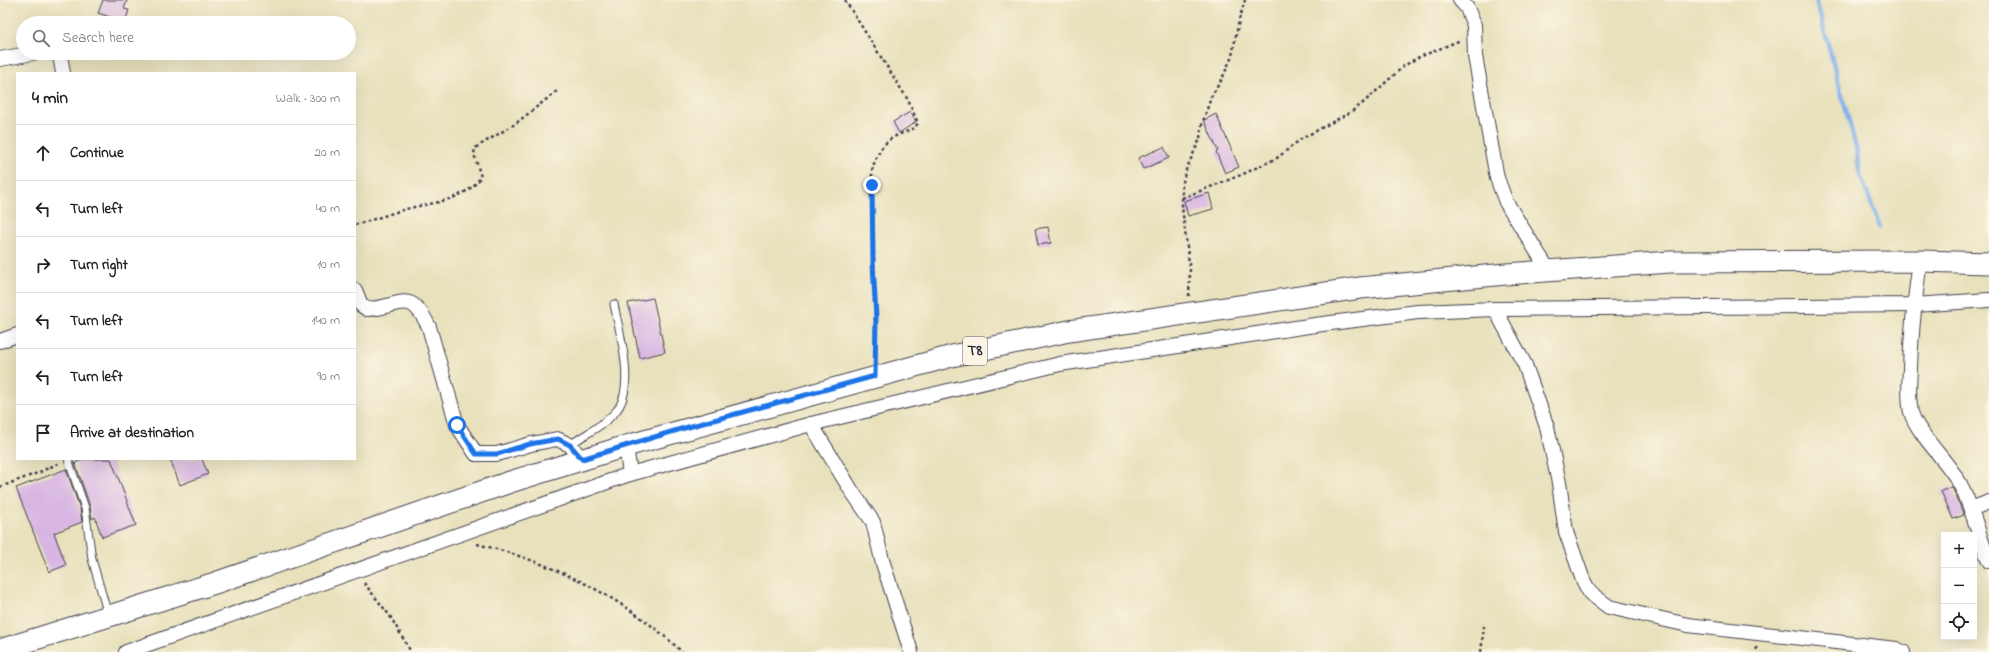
<!DOCTYPE html>
<html lang="en">
<head>
<meta charset="utf-8">
<style>
	body { margin:0; font-family:"Indie Flower",sans-serif; background:#f2f2f2; color:#202124 }
	.controls { position:absolute; right:12px; bottom:12px; display:grid; overflow:hidden; border-radius:0px; box-shadow:0 4px 16px #0002 }
	.controls button { width:36px; height:36px; display:grid; place-items:center; padding:0; border:0; border-bottom:1px solid #e0e0e0; background:#fff; color:#202124; font:20px sans-serif }
	.stop { position:absolute; width:12px; height:12px; margin:-9px; border:3px solid #1a73e8; border-radius:50%; background:#fff }
	.stop.end { background:#1a73e8; border-color:#fff; box-shadow:0 1px 4px #0008 }
	.list { margin:0; padding:0; list-style:none }
	h2 { display:flex; justify-content:space-between; align-items:center; height:52px; margin:0; padding:0 16px; font-size:17px }
	h2 small { font-size:13px; font-weight:400; color:#757577 }
	.list li { display:grid; grid-template-columns:26px 1fr auto; gap:12px; align-items:center; box-sizing:border-box; height:56px; padding:0 16px; border-top:1px solid #e0e0e0 }
	.list b { display:block; font-size:15px; white-space:nowrap }
	.list em { font-size:13px; font-style:normal; color:#757577 }
	.icon { flex:none; width:22px; height:22px; fill:none; stroke:currentColor; stroke-width:2; stroke-linecap:round; stroke-linejoin:round }
	.map { position:relative; flex:none; width:1989px; height:652px; overflow:hidden }
	.search { position:absolute; background:#fff; box-shadow:0 4px 16px #0002; left:16px; top:16px; width:340px; height:44px; display:flex; align-items:center; gap:10px; box-sizing:border-box; padding:0 14px; border-radius:22px; color:#757577; font-size:15px }
	.panel { position:absolute; background:#fff; box-shadow:0 4px 16px #0002; left:16px; top:72px; width:340px; height:388px; border-radius:0px }
	.map>svg:first-child { display:block }
</style>
</head>
<body>
<div class="map">
<svg width="1989" height="652" viewBox="0 0 1989 652">
	<rect width="100%" height="100%" fill="#fcf5e5"/>
	<filter id="ink" filterUnits="userSpaceOnUse"><feTurbulence type="fractalNoise" baseFrequency=".025" numOctaves="2"/><feDisplacementMap in="SourceGraphic" scale="8" xChannelSelector="R" yChannelSelector="G"/><feConvolveMatrix kernelMatrix="1 2 1 2 8 2 1 2 1" color-interpolation-filters="sRGB"/></filter>
	<filter id="wash" filterUnits="userSpaceOnUse"><feTurbulence type="fractalNoise" baseFrequency=".012" numOctaves="4" result="noise"/><feDisplacementMap in="SourceGraphic" scale="16" xChannelSelector="R" yChannelSelector="G"/><feGaussianBlur stdDeviation="0.9" result="paint"/><feColorMatrix in="noise" values="0 0 0 0 0 0 0 0 0 0 0 0 0 0 0 0 0 1.4 0 .05"/><feComposite in="paint" operator="in"/></filter>
	<g filter="url(#wash)">
		<rect width="100%" height="100%" fill="#e8e1bc"/>
		<g fill="none" stroke-linecap="round" stroke-linejoin="round">
			<!-- stream -->
			<path stroke="#7cafe9" stroke-width="4.5" d="M1816,0l40,147 4,28 20,52"/>
		</g>
		<g id="blocks">
			<!-- building -->
			<g fill="#d8b5e3">
				<path d="M103,0h24l-3,9 5,1 -4,12 -27,-9z"/>
				<path d="M910,112l6,10 -17,11 -6,-11z"/>
				<path d="M1216,114l23,53 -14,6 -9,-21 2,-1 -14,-31z"/>
				<path d="M1164,147l5,11 -26,11 -5,-11z"/>
				<path d="M1209,193l4,16 -25,7 -4,-15z"/>
				<path d="M1048,227l3,16 -13,2 -3,-16z"/>
				<path d="M653,298l12,54 -25,6 -12,-55z"/>
				<path d="M84,459h27l25,66 -34,12 -7,-20 -3,2 -2,-13 -15,-43z"/>
				<path d="M170,459h32l6,15 -28,11z"/>
				<path d="M66,469l14,40 2,13 -28,11 12,32 -17,7 -33,-84z"/>
				<path d="M1952,487l12,28 -11,4 -12,-28z"/>
			</g>
		</g>
	</g>
	<g filter="url(#ink)">
		<use href="#blocks" fill-opacity="0" stroke="#403f4e" stroke-width="1"/>
		<g fill="none" stroke-linecap="round" stroke-linejoin="round">
			<!-- lane casing -->
			<g stroke="#403f4e" stroke-width="9">
				<g id="lane">
					<path d="M570,445c15,-11 35,-20 47,-35 19,-25 2,-78 -3,-106"/>
					<path d="M68,459l17,49 7,51 16,56"/>
				</g>
			</g>
			<!-- street casing -->
			<g stroke="#403f4e" stroke-width="16">
				<g id="street">
					<path d="M1460,0l7,8 7,17 1,31 22,122 9,24 43,69"/>
					<path d="M54,53l6,2 3,18"/>
					<path d="M0,59l33,-6"/>
					<path d="M1920,261c-5,36 -9,72 -10,108 -1,14 -2,29 1,43 6,22 37,49 49,72 13,24 18,51 29,77"/>
					<path d="M355,290l6,15 6,4c34,-1 42,-23 62,18l28,98 19,29h21l34,-10 26,-5 13,6 12,14"/>
					<path d="M1495,309l30,56 22,62 12,56 7,49 17,48 7,13 19,14 79,18 208,24 7,3"/>
					<path d="M0,341l17,-6"/>
					<path d="M811,424l40,66 22,32 9,38 29,92"/>
					<path d="M630,474l181,-50 249,-60 255,-39 103,-13 77,-3 419,-4 75,-5"/>
					<path d="M1971,509l18,-7"/>
					<path d="M126,652l504,-178 -4,-28"/>
				</g>
			</g>
			<!-- primary casing -->
			<g stroke="#403f4e" stroke-width="23">
				<path id="primary" d="M0,650l215,-67 295,-101 116,-36 326,-90 117,-25 291,-43 146,-14 164,-12 250,-1 69,2"/>
			</g>
			<!-- path -->
			<g stroke="#403f4e" stroke-width="2.5" stroke-dasharray="3 3" stroke-linecap="butt">
				<path d="M845,0l63,100 10,23c-4,8 -16,9 -24,14 -13,7 -18,20 -22,33 -1,64 5,127 3,190"/>
				<path d="M1182,198l59,-23 36,-17 24,-19 50,-27 12,-9 41,-37 13,-8 44,-18"/>
				<path d="M355,225c17,-5 34,-11 51,-16 27,-7 57,-7 75,-32l-7,-23 1,-6 40,-24 42,-33"/>
				<path d="M1189,296l1,-25 -8,-64v-20l3,-15 15,-33 1,-11 10,-31 11,-18 10,-23 7,-36 6,-20"/>
				<path d="M0,487l40,-15 19,-9"/>
				<path d="M477,544c75,18 149,54 205,108"/>
				<path d="M364,583l26,33 21,36"/>
				<path d="M1756,647l2,5"/>
				<path d="M1481,652l3,-26"/>
			</g>
			<!-- lane -->
			<use href="#lane" stroke="#fff" stroke-width="7"/>
			<!-- street -->
			<use href="#street" stroke="#fff" stroke-width="14"/>
			<!-- primary -->
			<use href="#primary" stroke="#fff" stroke-width="21"/>
		</g>
	</g>
	<g fill="none" stroke-linecap="round" stroke-linejoin="round" filter="url(#ink)">
		<!-- route -->
		<path stroke="#1a73e8" stroke-width="5" d="M457,425l19,29h21l33,-10 28,-5 12,6 12,14 99,-30 194,-53 1,-59 -3,-53 -1,-79"/>
	</g>
	<g text-anchor="middle" dominant-baseline="central" stroke-width="4" stroke-linejoin="round" paint-order="stroke">
		<!-- shield labels -->
		<rect fill="#fcf5e5" stroke="#63616e" stroke-width="1" x="963" y="337" width="24" height="28" rx="3"/>
		<g font-size="16" font-weight="bold" fill="#22223b">
			<text x="975" y="351">T8</text>
		</g>
	</g>
</svg>
<div class="controls">
<button>+</button>
<button>−</button>
<button><svg class="icon" aria-label="locate" viewBox="0 0 24 24"><circle cx="12" cy="12" r="6"/><path d="M12 2v4M12 18v4M2 12h4M18 12h4"/></svg></button>
</div>
<div class="stop" style="left:457px;top:425px"></div>
<div class="stop end" style="left:872px;top:185px"></div>
<div class="search"><svg class="icon" aria-label="search" viewBox="0 0 24 24"><circle cx="10" cy="10" r="6"/><path d="M15 15l6 6"/></svg>Search here</div>
<section class="panel">
<h2>4 min<small>Walk · 300 m</small></h2>
<ul class="list">
<li><svg class="icon" aria-label="ahead" viewBox="0 0 24 24"><path d="M12 20V5M6 11l6-6 6 6"/></svg><div><b>Continue</b></div><em>20 m</em></li>
<li><svg class="icon" aria-label="left" viewBox="0 0 24 24"><path d="M17 20v-9H6M10 6l-5 5 5 5"/></svg><div><b>Turn left</b></div><em>40 m</em></li>
<li><svg class="icon" aria-label="right" viewBox="0 0 24 24"><path d="M7 20v-9h11M14 6l5 5-5 5"/></svg><div><b>Turn right</b></div><em>10 m</em></li>
<li><svg class="icon" aria-label="left" viewBox="0 0 24 24"><path d="M17 20v-9H6M10 6l-5 5 5 5"/></svg><div><b>Turn left</b></div><em>140 m</em></li>
<li><svg class="icon" aria-label="left" viewBox="0 0 24 24"><path d="M17 20v-9H6M10 6l-5 5 5 5"/></svg><div><b>Turn left</b></div><em>90 m</em></li>
<li><svg class="icon" aria-label="arrive" viewBox="0 0 24 24"><path d="M6 21V4h12l-3 4 3 4H6"/></svg><div><b>Arrive at destination</b></div></li>
</ul>
</section>
</div>
</body>
</html>
